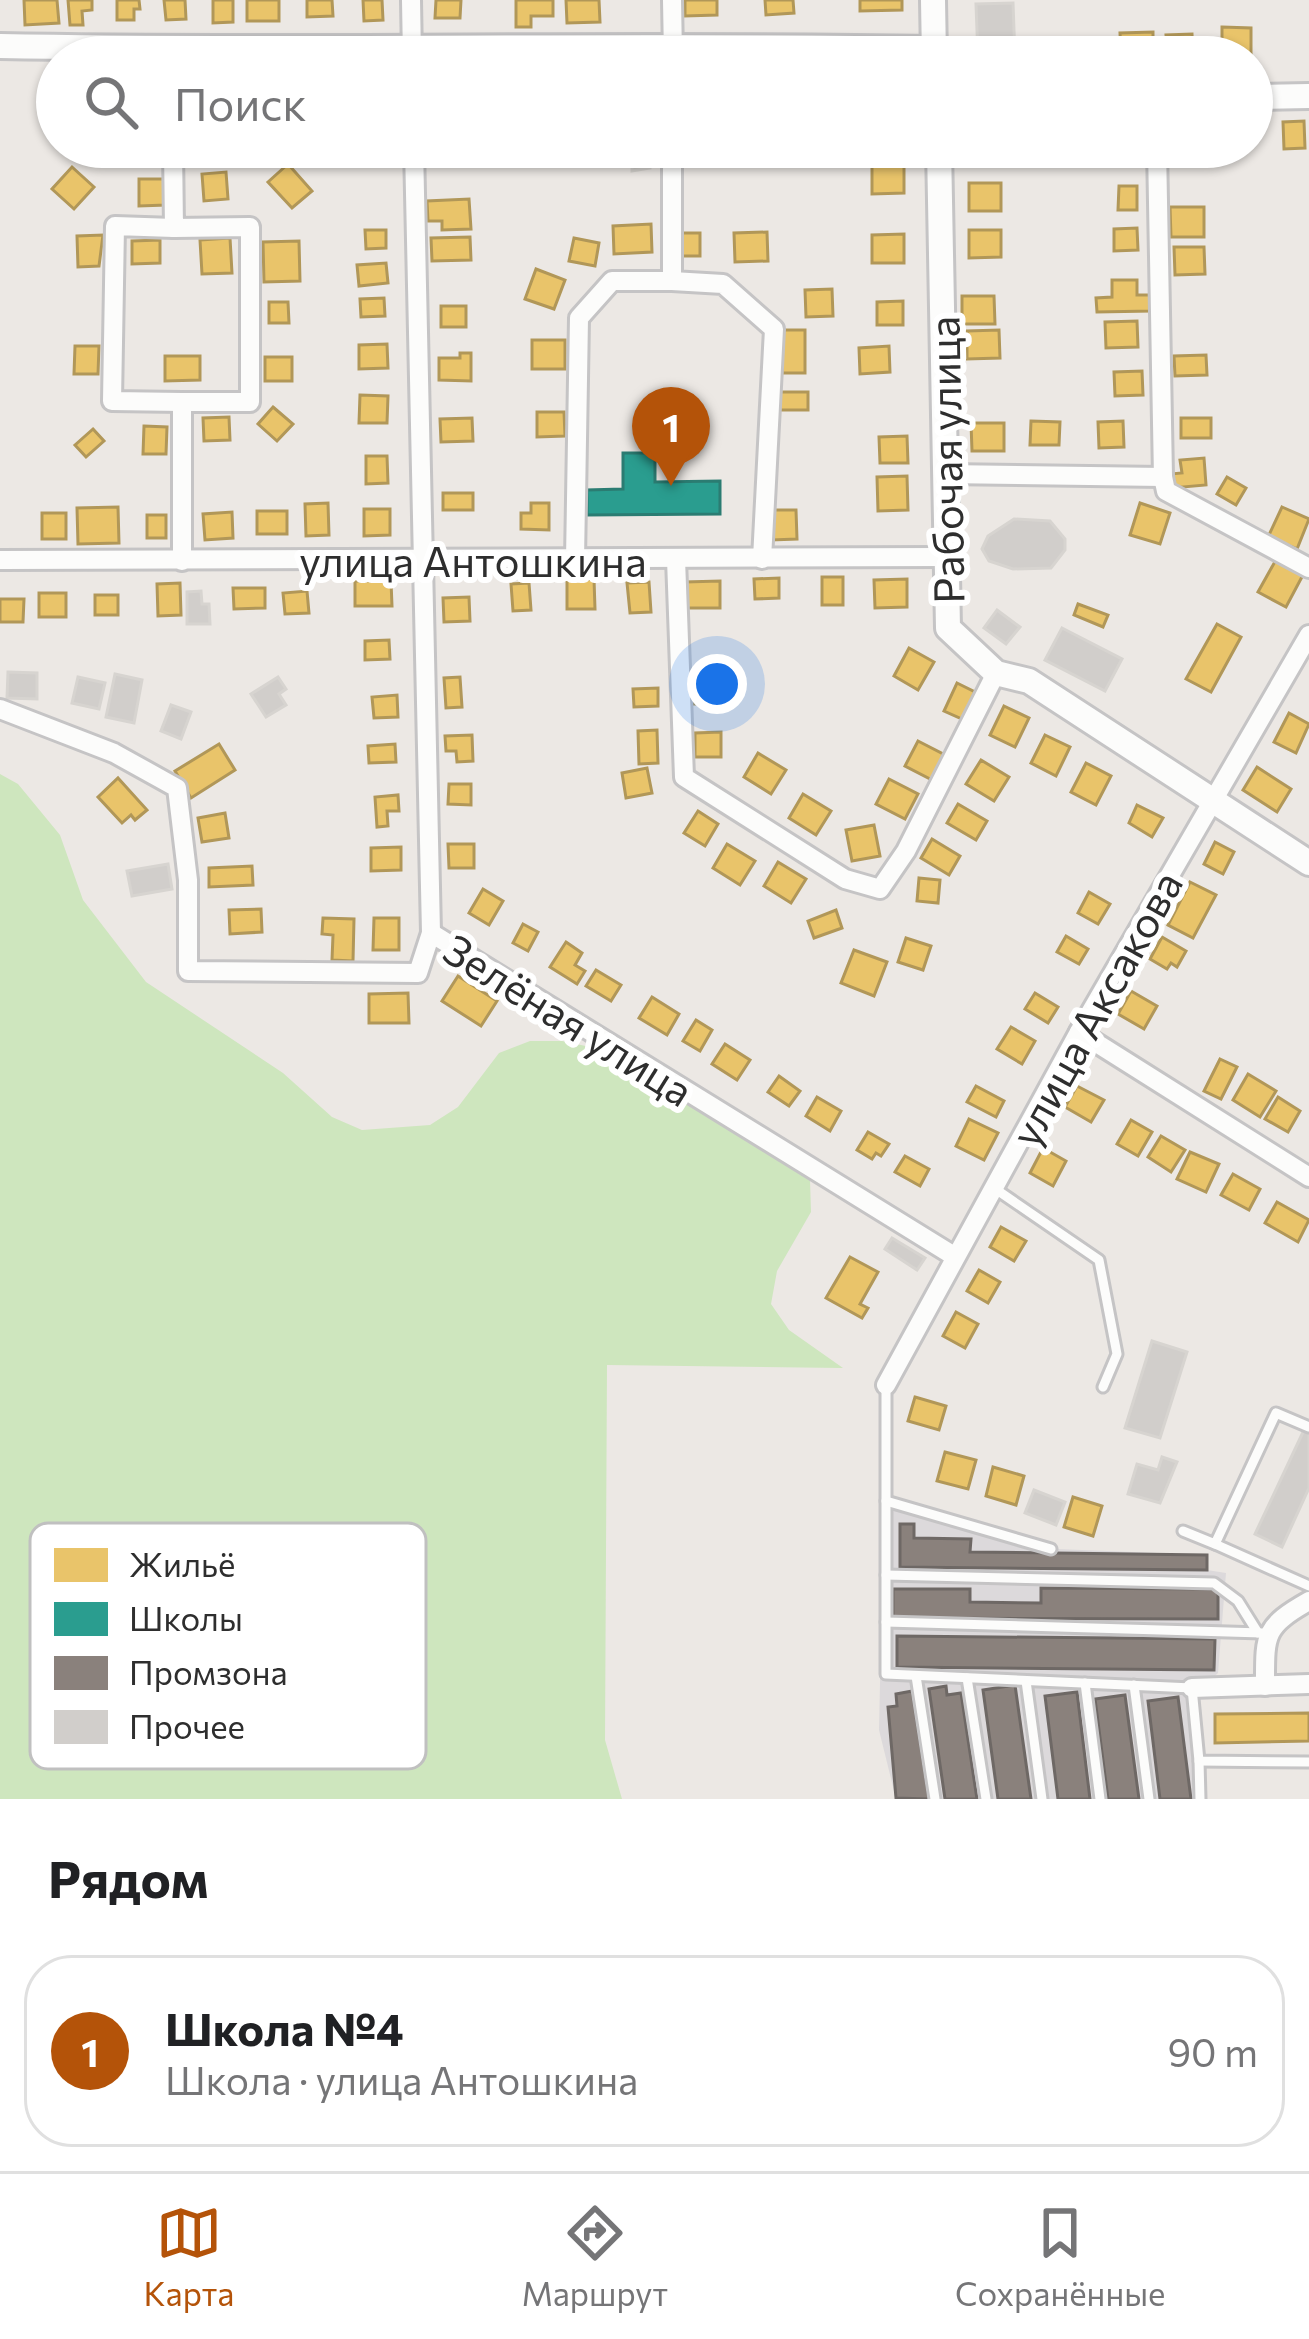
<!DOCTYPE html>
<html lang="ru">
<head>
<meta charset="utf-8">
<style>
	body { margin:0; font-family:Commissioner,sans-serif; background:#f6f6f6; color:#202124 }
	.you { position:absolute; left:717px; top:684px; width:42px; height:42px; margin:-30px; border:9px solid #fff; border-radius:50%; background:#1a73e8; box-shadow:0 0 0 18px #1a73e833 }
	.badge { display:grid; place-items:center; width:78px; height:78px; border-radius:50%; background:#b45309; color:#fff; font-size:39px; font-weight:700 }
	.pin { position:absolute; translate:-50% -99px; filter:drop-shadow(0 3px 6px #0008) }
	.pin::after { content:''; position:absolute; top:63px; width:42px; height:36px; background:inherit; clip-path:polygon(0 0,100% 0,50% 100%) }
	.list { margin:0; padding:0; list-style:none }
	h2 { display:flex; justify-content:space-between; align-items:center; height:156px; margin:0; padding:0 48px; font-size:51px }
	h2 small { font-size:39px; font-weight:400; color:#757577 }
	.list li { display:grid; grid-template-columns:78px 1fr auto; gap:36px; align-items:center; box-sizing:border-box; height:192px; margin:0 24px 24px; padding:0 24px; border:3px solid #e0e0e0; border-radius:48px }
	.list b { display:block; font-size:45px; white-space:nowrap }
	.list p { margin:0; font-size:39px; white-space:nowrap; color:#757577 }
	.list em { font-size:39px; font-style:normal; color:#757577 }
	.icon { flex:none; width:66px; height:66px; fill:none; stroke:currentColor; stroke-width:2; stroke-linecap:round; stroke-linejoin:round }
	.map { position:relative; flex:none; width:1309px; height:1799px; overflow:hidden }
	.search { position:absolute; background:#fff; box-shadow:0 3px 9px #0004; left:36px; right:36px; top:36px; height:132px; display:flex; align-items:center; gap:30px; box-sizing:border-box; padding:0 42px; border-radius:66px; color:#757577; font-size:45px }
	.sheet { height:372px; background:#fff }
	nav { display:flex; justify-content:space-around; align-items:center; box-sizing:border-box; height:168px; border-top:3px solid #e0e0e0; background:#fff; font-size:33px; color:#757577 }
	nav a { display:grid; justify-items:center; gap:6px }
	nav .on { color:#b45309 }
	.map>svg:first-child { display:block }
</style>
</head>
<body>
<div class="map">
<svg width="1309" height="1799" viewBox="0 0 1309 1799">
	<rect width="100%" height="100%" fill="#ece8e4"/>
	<!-- industrial -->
	<path fill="#dcd9db" d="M884,1497l173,52 150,6v15l19,3 -8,100 -28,25 11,101h-305l-17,-69z"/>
	<!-- green -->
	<path fill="#cee6be" d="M0,774l18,10 42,51 23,65 63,82 137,91 49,44 30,13 68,-5 28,-18 41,-54 31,-12h32l33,7 61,26 154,106 1,32 -34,59 -6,33 18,26 54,38 -236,-3 -2,375 17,59h-622z"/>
	<!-- homes -->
	<g fill="#e9c46a" stroke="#b19758" stroke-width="3">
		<path d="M24,0h33l2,23 -34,2z"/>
		<path d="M68,0h24v10l-10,1 1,14h-13z"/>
		<path d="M117,0h22l1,9h-6v11h-17z"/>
		<path d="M164,0h21l1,19 -20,1z"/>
		<path d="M213,0h20v22l-20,1z"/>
		<rect x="247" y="0" width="32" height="21"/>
		<path d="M307,0h25l1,16 -26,1z"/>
		<path d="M363,0h19l1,20 -19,1z"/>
		<path d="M436,0h25l-1,18h-25z"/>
		<path d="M516,0h37v16h-22v11h-15z"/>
		<path d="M566,0h33l1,22 -33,1z"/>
		<path d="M685,0h32v15l-32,1z"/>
		<path d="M765,0h28l1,13 -28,2z"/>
		<path d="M860,0h42v10l-42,1z"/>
		<path d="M1222,27l29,1v29h-29z"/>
		<path d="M1153,32v25h-32l-1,-24z"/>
		<path d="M1192,34l1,23h-18v-7h-8l-1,-15z"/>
		<path d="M40,90h17v25h-16z"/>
		<path d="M1304,121l1,27 -21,1 -1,-27z"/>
		<path d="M354,147h27l2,16 -28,3z"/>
		<path d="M288,164l24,27 -20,17 -24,-26z"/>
		<path d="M904,165v28l-32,1v-28z"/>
		<path d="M72,167l22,20 -20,22 -22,-20z"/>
		<path d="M226,172l2,27 -24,2 -2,-27z"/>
		<path d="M139,179h26l1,26 -27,1z"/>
		<rect x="969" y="183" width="32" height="28"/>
		<path d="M1119,186h18v24h-19z"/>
		<path d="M469,199l2,30 -29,1v-9h-14l-1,-20z"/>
		<path d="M1170,207h34v30h-33z"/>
		<path d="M651,224l1,28 -38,2 -1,-28z"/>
		<path d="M1137,228l1,22 -24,1v-22z"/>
		<path d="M365,230h21v18l-20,1z"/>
		<path d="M969,230h32v27l-32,1z"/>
		<path d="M767,232l1,29 -33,1 -1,-29z"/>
		<rect x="681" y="233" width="19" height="23"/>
		<path d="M904,234v29h-32v-28z"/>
		<path d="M103,235l-4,31 -21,1 -1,-31z"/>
		<path d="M470,237l1,23 -39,1 -1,-23z"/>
		<path d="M230,238l2,35 -30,1 -2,-34z"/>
		<path d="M574,238l25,5 -4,23 -26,-5z"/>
		<path d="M160,240v23l-28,1v-23z"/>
		<path d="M299,241l1,40 -36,1 -1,-40z"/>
		<path d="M1174,247h30l1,27 -30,1z"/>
		<path d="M386,263l2,20 -29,3 -2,-21z"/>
		<path d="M536,269l29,11 -11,29 -29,-10z"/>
		<path d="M1112,280h25v15h13l1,16 -54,1 -1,-14 16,-1z"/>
		<path d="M832,289l1,27 -27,1 -1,-27z"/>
		<path d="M962,296h32l1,28h-33z"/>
		<path d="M384,298l1,18 -24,1 -1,-18z"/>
		<path d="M903,301v24h-26v-23z"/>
		<path d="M269,302h19l1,21h-20z"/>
		<rect x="441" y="306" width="25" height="21"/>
		<path d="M1137,321l1,26 -32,1 -1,-26z"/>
		<rect x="782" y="330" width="23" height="43"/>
		<path d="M999,330l1,28 -33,1v-28z"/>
		<rect x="532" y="340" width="33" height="29"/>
		<path d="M387,344l1,24 -29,1v-24z"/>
		<path d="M75,346h24l-1,28h-24z"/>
		<path d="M889,346l1,26 -30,2 -1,-26z"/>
		<path d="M460,353h11v28l-32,-1v-22h21z"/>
		<path d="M1206,355l1,20 -32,1 -1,-20z"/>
		<path d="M165,356h35v24l-35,1z"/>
		<rect x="265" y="357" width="27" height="24"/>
		<path d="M1142,371l1,24 -28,1 -1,-24z"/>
		<rect x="776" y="392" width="32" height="18"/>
		<path d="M360,395l28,1 -1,27h-28z"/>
		<path d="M273,407l20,17 -16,17 -19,-17z"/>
		<path d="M537,412h27l1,24 -28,1z"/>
		<path d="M229,417l1,23 -26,1 -1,-23z"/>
		<path d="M472,418l1,23 -32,1 -1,-23z"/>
		<rect x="1181" y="418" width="30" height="20"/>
		<path d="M1031,421l29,1 -1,23h-29z"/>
		<path d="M1123,421l1,26 -25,1 -1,-26z"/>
		<path d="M971,423h33v28h-32z"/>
		<path d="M144,426l23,1 -1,27h-23z"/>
		<path d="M93,429l11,12 -18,16 -11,-12z"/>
		<path d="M907,436l1,27h-28l-1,-26z"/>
		<path d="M366,456h21l1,27 -22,1z"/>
		<path d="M1204,458l2,27 -34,3 -2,-14 12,-1 -2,-13z"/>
		<path d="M907,476l1,34 -30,1 -1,-34z"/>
		<path d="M1227,477l19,11 -10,17 -19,-11z"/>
		<rect x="443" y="493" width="30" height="17"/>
		<path d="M328,503l1,32 -23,1 -1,-32z"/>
		<path d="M531,503h18v27l-28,-1v-16h10z"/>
		<path d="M1140,503l30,10 -10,31 -30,-9z"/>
		<path d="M118,507l1,36 -41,1 -1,-36z"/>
		<path d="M1282,507l27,12 -12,30 -29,-12z"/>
		<path d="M364,509h26v26l-26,1z"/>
		<path d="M771,510h25l1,29 -26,1z"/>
		<rect x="257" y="511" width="30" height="23"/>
		<path d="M232,512l1,26 -28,2 -2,-26z"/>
		<rect x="42" y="513" width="24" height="26"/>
		<rect x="147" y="515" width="19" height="23"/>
		<path d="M1277,558l27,15 -18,34 -28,-15z"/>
		<rect x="822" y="577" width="21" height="28"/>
		<path d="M779,578v20l-24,1 -1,-20z"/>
		<path d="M594,579l1,30h-28v-29z"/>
		<path d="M907,579v28l-32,1 -1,-28z"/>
		<path d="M355,581h36l1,25h-37z"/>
		<path d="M720,581v27h-35v-26z"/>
		<path d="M649,582l2,30 -21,1 -3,-30z"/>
		<path d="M180,583l1,32 -23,1 -1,-32z"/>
		<path d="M529,583l2,27 -18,1 -2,-27z"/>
		<path d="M233,588h32v20l-31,1z"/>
		<path d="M307,591l2,22 -24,1 -2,-21z"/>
		<rect x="39" y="593" width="27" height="24"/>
		<rect x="95" y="595" width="23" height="20"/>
		<path d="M469,597l1,24 -26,1 -1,-24z"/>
		<path d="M0,599h24l-1,23h-23z"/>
		<path d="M1078,604l30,11 -5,12 -29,-12z"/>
		<path d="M1217,624l24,13 -30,55 -25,-13z"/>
		<path d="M389,640l1,19 -25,1v-19z"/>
		<path d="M909,648l25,14 -16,28 -24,-14z"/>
		<path d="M460,677l2,30 -16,1 -2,-30z"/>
		<path d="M720,679v25h-26v-24z"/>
		<path d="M957,683l18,9 -13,27 -18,-8z"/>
		<path d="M658,688v18l-24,1 -1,-18z"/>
		<path d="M397,695l1,22 -24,1 -2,-21z"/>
		<path d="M1004,706l25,12 -14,29 -25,-12z"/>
		<path d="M1289,713l20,11 -13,29 -22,-11z"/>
		<path d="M657,730l1,33 -19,1 -1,-33z"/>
		<path d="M721,732v25h-26v-24z"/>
		<path d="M472,735l1,26 -16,1 -1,-11h-10l-1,-15z"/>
		<path d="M1045,735l25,12 -14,29 -25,-13z"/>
		<path d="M918,741l29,15 -13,25 -29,-15z"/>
		<path d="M219,744l16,26 -44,28 -16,-27z"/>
		<path d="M395,744l1,18 -27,1 -1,-17z"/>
		<path d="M758,753l28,17 -15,24 -27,-17z"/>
		<path d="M981,760l28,17 -15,24 -28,-17z"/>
		<path d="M1086,763l25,13 -15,29 -25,-13z"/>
		<path d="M1257,767l34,22 -14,23 -34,-22z"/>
		<path d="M647,768l5,25 -26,5 -4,-25z"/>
		<path d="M118,778l29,32 -12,10 -4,-5 -9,8 -24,-26z"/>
		<path d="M889,779l29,15 -13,25 -29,-15z"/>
		<path d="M449,784h22v21l-23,-1z"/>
		<path d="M803,794l28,17 -15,24 -27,-17z"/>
		<path d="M398,795l1,16h-12l1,15 -11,1 -2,-30z"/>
		<path d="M958,804l29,17 -11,19 -29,-17z"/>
		<path d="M1137,805l26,13 -11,19 -23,-14z"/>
		<path d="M698,811l20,13 -13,22 -21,-13z"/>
		<path d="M225,813l4,25 -27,4 -4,-24z"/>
		<path d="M874,825l6,31 -28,5 -6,-31z"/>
		<path d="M932,839l28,17 -11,19 -28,-17z"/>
		<path d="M1215,842l19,10 -11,22 -19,-10z"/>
		<path d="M448,844h26v24h-25z"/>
		<path d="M727,844l28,17 -15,24 -27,-17z"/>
		<path d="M401,847v23l-30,1v-23z"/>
		<path d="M778,862l28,17 -15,24 -27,-17z"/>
		<path d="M252,866l1,19 -44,2v-19z"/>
		<path d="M919,878l21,2 -2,23 -21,-2z"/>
		<path d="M1190,882l26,13 -23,43 -25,-13z"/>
		<path d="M483,889l20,12 -14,24 -20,-12z"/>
		<path d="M1089,892l21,12 -12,20 -20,-11z"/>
		<path d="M261,909l1,23 -32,2 -1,-24z"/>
		<path d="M836,910l6,18 -28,10 -6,-17z"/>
		<path d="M323,918l31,1 -1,42 -21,-1 1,-25 -11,-1z"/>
		<path d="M374,918h25v32h-26z"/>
		<path d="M523,924l15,8 -10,19 -15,-8z"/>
		<path d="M1066,936l22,13 -9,15 -22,-12z"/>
		<path d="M1162,937l24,14 -9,16 -6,-4 -4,6 -17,-10z"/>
		<path d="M906,938l25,8 -8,24 -25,-8z"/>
		<path d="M566,942l16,11 -7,12 10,6 -8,13 -27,-17z"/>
		<path d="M854,950l33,12 -13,34 -33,-13z"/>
		<path d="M596,970l25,15 -10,16 -25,-15z"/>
		<path d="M458,976l39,25 -16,25 -39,-25z"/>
		<path d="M1131,991l26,15 -13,23 -26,-15z"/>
		<path d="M408,993l1,30h-40v-29z"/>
		<path d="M1035,993l23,14 -10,16 -23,-14z"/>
		<path d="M652,997l27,17 -12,21 -28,-17z"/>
		<path d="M696,1020l16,10 -12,21 -17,-10z"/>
		<path d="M1011,1027l24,14 -13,23 -25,-15z"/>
		<path d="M725,1044l25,16 -13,20 -25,-16z"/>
		<path d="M1220,1059l17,8 -16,32 -17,-8z"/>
		<path d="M1248,1074l28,17 -16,26 -27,-17z"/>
		<path d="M779,1076l21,15 -11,15 -21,-14z"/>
		<path d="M976,1086l28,15 -8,16 -29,-15z"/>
		<path d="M1077,1086l27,14 -13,22 -26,-15z"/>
		<path d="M817,1097l24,14 -11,20 -24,-15z"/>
		<path d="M1278,1097l22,14 -12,21 -23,-13z"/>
		<path d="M969,1119l29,14 -14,27 -28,-14z"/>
		<path d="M1131,1120l21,12 -14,24 -21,-12z"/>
		<path d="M868,1132l21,12 -8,12 -5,-3 -4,6 -15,-9z"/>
		<path d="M1161,1136l24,14 -14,22 -23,-15z"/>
		<path d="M1043,1148l23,13 -13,25 -23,-13z"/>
		<path d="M1190,1152l29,12 -13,28 -29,-13z"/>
		<path d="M905,1156l24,13 -9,17 -25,-14z"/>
		<path d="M1233,1174l27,15 -11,21 -28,-15z"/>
		<path d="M1277,1202l32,18 -11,22 -33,-19z"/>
		<path d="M1001,1227l25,14 -12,20 -24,-14z"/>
		<path d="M850,1257l28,15 -18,32 8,4 -6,10 -36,-20z"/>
		<path d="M979,1270l21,12 -12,21 -21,-12z"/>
		<path d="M956,1312l22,12 -13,24 -22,-12z"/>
		<path d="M915,1397l31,9 -7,24 -31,-9z"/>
		<path d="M945,1452l31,8 -8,29 -31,-8z"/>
		<path d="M993,1467l31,9 -8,29 -30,-9z"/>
		<path d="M1073,1497l29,9 -9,30 -29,-9z"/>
		<path d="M1309,1713v28l-94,2v-29z"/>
	</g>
	<!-- schools -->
	<path fill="#2a9d8f" stroke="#2b7c72" stroke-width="3" d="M623,453h32v29l65,-1v33l-133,1v-25l36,-1z"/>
	<!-- industry -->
	<g fill="#8a817c" stroke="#6e6865" stroke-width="3">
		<path d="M900,1524h14v14l57,1 -1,13 237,3v15l-307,-3z"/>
		<path d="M1041,1588l177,1v30l-325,-1v-29h77v13l71,1z"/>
		<path d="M897,1636l318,3 -1,31 -317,-3z"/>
		<path d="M1015,1685l16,114h-33l-15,-109z"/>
		<path d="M946,1686l1,9 14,-2 16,106h-32l-16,-110z"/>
		<path d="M912,1691l17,108 -33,-1 -8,-91 9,-1 -1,-12z"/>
		<path d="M1077,1692l13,107h-32l-13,-103z"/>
		<path d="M1125,1695l14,104h-31l-13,-100z"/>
		<path d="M1178,1697l13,102h-31l-12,-98z"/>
	</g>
	<!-- building -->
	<g fill="#d1cecb" stroke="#d7d4d0" stroke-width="3">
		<path d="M1013,3l2,54h-37l-2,-53z"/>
		<path d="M626,147h24v21l-18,3v-5h-7z"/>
		<path d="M681,147h25v18l-25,1z"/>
		<path d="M1014,519l36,2 15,18v11l-14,18 -38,1 -24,-8 -7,-12 6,-13z"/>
		<path d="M201,591l1,13h7l1,20h-23v-32z"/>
		<path d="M997,610l23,17 -14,17 -22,-16z"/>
		<path d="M1062,628l60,31 -17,32 -60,-31z"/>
		<path d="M8,672l29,1v26l-30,-1z"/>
		<path d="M115,674l27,6 -8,43 -28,-6z"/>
		<path d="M78,677l27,6 -6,26 -27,-6z"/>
		<path d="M278,677l8,12 -7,5 7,11 -20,12 -15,-23z"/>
		<path d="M171,705l20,7 -10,27 -20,-8z"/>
		<path d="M168,864l4,25 -40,7 -5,-25z"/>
		<path d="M892,1238l33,20 -8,12 -32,-21z"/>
		<path d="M1152,1341l35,11 -27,86 -35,-10z"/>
		<path d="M1304,1430l5,2v56l-27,59 -27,-13z"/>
		<path d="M1162,1457l15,5 -17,41 -32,-9 9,-30 21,6z"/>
		<path d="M1034,1490l31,12 -9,23 -31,-12z"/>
	</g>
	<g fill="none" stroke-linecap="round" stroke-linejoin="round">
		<!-- service casing -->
		<g stroke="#c5c4c5" stroke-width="15">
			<g id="service">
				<path d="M994,1188l105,72 18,94 -14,33"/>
				<path d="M886,1385v289l306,14 7,73 110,1"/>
				<path d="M886,1501l165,48"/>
				<path d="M1183,1531l32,13 61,-131 33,14"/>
				<path d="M1215,1544l94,42"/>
				<path d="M886,1575l328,8 24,18 20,32"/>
				<path d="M886,1622l376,11"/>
				<path d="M916,1676l19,123"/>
				<path d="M967,1678l19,121"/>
				<path d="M1026,1681l16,118"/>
				<path d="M1085,1683l15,116"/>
				<path d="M1134,1685l15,114"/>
				<path d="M1199,1761l1,38"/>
			</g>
		</g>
		<!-- minor casing -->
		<g stroke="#c5c4c5" stroke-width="24">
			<g id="minor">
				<path d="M411,0l1,57"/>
				<path d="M672,0l1,55"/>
				<path d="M173,147l1,81 76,-1v175h-68v159"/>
				<path d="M414,147l17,786"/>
				<path d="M672,147v134l51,3 51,45 -12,230"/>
				<path d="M174,228l-59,-2 -3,175 70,1"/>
				<path d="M944,474l219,3 -6,-330"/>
				<path d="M1163,477l3,14 143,77"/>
				<path d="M676,559l8,218 161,102 35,10 26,-38 90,-178"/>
				<path d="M0,560l947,-3"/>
				<path d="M575,560l4,-242 33,-37h60"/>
				<path d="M0,709l114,44 63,35 11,92v91l230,2 13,-40 523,323"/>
				<path d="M1079,1032l230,145"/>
				<path d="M886,1385l193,-353 230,-397"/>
				<path d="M1265,1686c0,-51 -2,-59 44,-85"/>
				<path d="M1192,1688l117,-4"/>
			</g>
		</g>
		<!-- tertiary casing -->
		<g stroke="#c5c4c5" stroke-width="30">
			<g id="tertiary">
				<path d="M933,0l1,57"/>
				<path d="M0,46c311,6 622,-3 933,3"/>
				<path d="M1252,97l57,-1"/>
				<path d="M939,147l9,481 48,45 33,8 280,182"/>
			</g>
		</g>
		<!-- service -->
		<use href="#service" stroke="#fcfcfb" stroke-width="9"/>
		<!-- minor -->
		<use href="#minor" stroke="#fcfcfb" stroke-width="18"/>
		<!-- tertiary -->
		<use href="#tertiary" stroke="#fcfcfb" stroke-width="24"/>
	</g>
	<g text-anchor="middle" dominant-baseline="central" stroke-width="12" stroke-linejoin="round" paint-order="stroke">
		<!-- street labels -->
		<g font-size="42" fill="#2e2e2e" stroke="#fff">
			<text transform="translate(945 460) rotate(-91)">Рабочая улица</text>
			<text x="473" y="560">улица Антошкина</text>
			<text transform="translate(1095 1008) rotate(-61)">улица Аксакова</text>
			<text transform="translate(569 1019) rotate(32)">Зелёная улица</text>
		</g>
	</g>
	<!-- legend -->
	<rect x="30" y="1523" width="396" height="246" rx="18" fill="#fff" stroke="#c0c0c0" stroke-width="3"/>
	<rect x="54" y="1548" width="54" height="34" fill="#e9c46a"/>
	<rect x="54" y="1602" width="54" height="34" fill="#2a9d8f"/>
	<rect x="54" y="1656" width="54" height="34" fill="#8a817c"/>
	<rect x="54" y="1710" width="54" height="34" fill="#d1cecb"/>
	<g font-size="33" fill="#2e2e2e">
		<text x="129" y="1577">Жильё</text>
		<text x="129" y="1631">Школы</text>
		<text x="129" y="1685">Промзона</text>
		<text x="129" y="1739">Прочее</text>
	</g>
</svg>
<div class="you"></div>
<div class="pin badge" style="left:671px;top:486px">1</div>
<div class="search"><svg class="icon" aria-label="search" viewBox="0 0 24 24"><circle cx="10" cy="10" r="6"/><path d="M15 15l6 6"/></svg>Поиск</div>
</div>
<section class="sheet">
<h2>Рядом<small></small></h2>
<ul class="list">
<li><span class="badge">1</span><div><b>Школа №4</b><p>Школа · улица Антошкина</p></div><em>90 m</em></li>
</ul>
</section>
<nav>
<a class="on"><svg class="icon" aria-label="map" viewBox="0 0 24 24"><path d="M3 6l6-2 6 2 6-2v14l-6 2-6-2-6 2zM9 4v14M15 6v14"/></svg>Карта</a>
<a><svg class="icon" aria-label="directions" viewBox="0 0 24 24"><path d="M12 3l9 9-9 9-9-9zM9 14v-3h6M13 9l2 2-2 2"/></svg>Маршрут</a>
<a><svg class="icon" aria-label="saved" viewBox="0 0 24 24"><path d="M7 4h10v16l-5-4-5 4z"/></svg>Сохранённые</a>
</nav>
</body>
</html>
